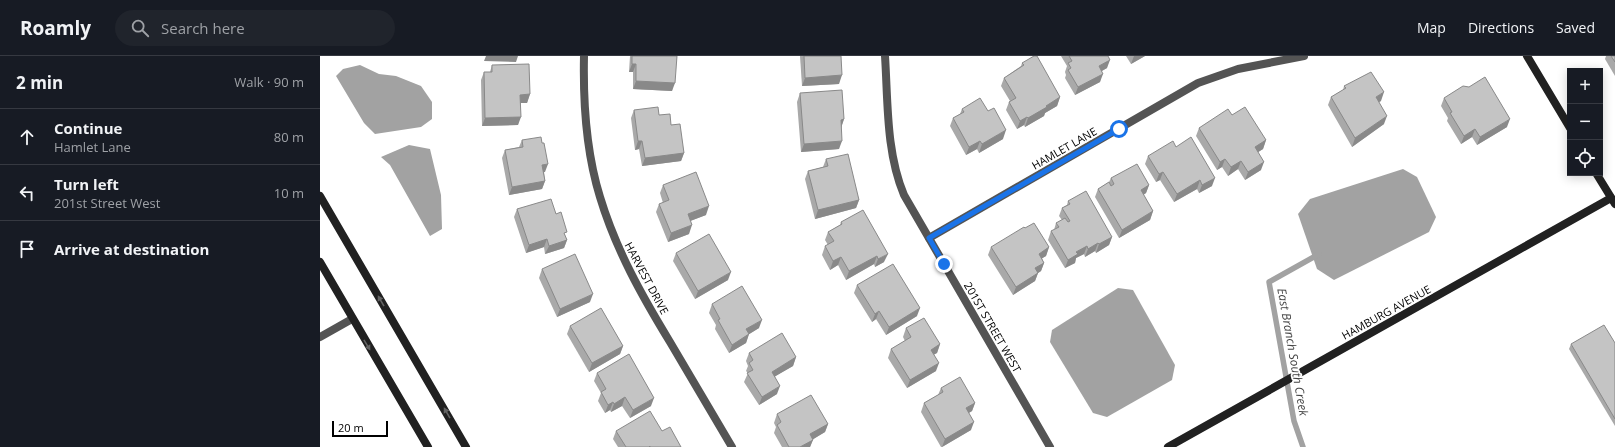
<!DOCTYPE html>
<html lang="en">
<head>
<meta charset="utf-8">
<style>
	body { margin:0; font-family:"Open Sans",sans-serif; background:#20242c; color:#f1f3f6 }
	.controls { position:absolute; right:12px; top:12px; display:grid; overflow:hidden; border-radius:0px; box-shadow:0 2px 10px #0003 }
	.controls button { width:36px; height:36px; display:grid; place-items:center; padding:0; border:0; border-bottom:1px solid #363941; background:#171b24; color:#f1f3f6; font:20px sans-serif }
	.scale { position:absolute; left:12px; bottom:10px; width:56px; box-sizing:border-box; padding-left:4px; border:2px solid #000; border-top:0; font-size:11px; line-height:14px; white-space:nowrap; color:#000; -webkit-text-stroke:3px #fff; paint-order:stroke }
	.stop { position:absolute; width:12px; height:12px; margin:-9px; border:3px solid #1a73e8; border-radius:50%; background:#fff }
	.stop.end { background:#1a73e8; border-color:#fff; box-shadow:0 1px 4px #0008 }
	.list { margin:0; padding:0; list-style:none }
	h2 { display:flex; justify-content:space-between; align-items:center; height:52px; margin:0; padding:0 16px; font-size:17px }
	h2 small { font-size:13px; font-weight:400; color:#9ea1a6 }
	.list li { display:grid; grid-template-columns:26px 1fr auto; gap:12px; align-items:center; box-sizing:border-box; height:56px; padding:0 16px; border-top:1px solid #363941 }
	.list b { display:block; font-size:15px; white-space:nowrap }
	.list p { margin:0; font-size:13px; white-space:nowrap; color:#9ea1a6 }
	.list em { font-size:13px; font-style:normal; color:#9ea1a6 }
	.icon { flex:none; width:22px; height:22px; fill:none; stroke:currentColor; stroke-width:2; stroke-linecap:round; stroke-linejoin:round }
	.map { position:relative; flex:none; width:1295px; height:391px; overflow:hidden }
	header { display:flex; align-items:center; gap:24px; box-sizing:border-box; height:56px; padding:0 20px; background:#171b24; border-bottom:1px solid #363941 }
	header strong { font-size:19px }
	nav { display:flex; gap:22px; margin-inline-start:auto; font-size:14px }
	.search { width:280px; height:36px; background:#20242c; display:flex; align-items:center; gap:10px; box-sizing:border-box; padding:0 14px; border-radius:22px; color:#9ea1a6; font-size:15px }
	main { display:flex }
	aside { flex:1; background:#171b24 }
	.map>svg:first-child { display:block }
</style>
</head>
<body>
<header>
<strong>Roamly</strong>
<div class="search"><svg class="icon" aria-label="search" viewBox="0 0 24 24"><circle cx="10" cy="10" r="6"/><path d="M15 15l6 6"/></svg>Search here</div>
<nav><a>Map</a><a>Directions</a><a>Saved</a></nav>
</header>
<main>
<aside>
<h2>2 min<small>Walk · 90 m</small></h2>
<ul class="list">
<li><svg class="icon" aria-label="ahead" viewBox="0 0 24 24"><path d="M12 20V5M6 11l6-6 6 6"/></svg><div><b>Continue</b><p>Hamlet Lane</p></div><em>80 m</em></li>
<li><svg class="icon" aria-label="left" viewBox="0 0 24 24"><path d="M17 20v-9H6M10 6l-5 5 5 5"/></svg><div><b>Turn left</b><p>201st Street West</p></div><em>10 m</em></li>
<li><svg class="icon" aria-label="arrive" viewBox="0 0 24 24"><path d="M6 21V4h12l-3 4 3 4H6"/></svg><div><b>Arrive at destination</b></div></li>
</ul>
</aside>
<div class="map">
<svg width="1295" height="391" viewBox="0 0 1295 391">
	<rect width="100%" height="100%" fill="#fff"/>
	<!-- water -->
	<g fill="#a2a2a2">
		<path d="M40,9l19,9 17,2 25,10 11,16v17l-11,8 -46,7 -11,-11 -28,-47 7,-7z"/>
		<path d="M89,89l21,4 11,46 1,34 -12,7 -40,-71 -9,-8z"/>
		<path d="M1083,113l14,8 19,40 -7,15 -95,48 -17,-11 -19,-55 12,-15z"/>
		<path d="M798,232l15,2 42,75 -3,15 -65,37 -14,-4 -43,-71 2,-12z"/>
	</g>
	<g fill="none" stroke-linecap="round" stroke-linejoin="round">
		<!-- stream -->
		<path stroke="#a2a2a2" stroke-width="5.5" d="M983,391l-9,-26 -25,-139 50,-28"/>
		<!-- street -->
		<g stroke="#545454" stroke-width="8">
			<path d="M264,0c-1,47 2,96 16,141 16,53 42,99 70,145 21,35 41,70 62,105"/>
			<path d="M565,0c3,46 1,96 19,139l146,252"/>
			<path d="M609,182l269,-155 40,-14 66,-13"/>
			<path d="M0,281l32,-18"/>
		</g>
		<!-- secondary -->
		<g stroke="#212121" stroke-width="8">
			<path d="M1207,0l43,72"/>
			<path d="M1276,117l19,31"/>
			<path d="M0,140l146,251"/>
			<path d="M0,206l108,185"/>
			<path d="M848,391l443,-249"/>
		</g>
	</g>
	<!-- wall -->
	<g fill="#a9a9a9">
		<path d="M310,0h47l-5,35 -39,-2v-17h-4z"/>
		<path d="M480,0h41l-2,28 -37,2z"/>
		<path d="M741,0h47l-1,12 -5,3 -2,11 -25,13 -10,-17 1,-3 -1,-3 2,-6z"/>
		<path d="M806,0h19l-14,8z"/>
		<path d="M1286,0h9v20l-10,-17z"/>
		<path d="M702,7l38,34 -3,9 -12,7 -1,3 -19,11 -1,-2 -7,4 -11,-19 3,-8 1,-1 -9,-15 3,-8 17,-12z"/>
		<path d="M172,9l38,29 -3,9h-6l-3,22 -36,1 -1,-46 3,-8h6z"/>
		<path d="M1024,30l37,15 -2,1 5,22 -32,23 -24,-42 3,-8 12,-7z"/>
		<path d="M480,37l44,26 -3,9 -2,21 -38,3 -4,-50z"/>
		<path d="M1124,42l63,29 -30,18 -5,-8 -11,7 -14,-23 1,-3 -7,-12z"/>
		<path d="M642,53l41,30 -24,14 -2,-4 -11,6 -16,-29 3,-8 7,-4z"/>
		<path d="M314,54l25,5 12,10 13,28 -3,8 -39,5 -3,-17 -4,1 -4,-32z"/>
		<path d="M912,59l34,25 -3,9 -5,3 3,18 -16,10 -7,-11 -10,7 -6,-9 -5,3 -21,-34 3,-8z"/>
		<path d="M202,84l20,3 3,29h-1l1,9 -3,8 -33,6 -7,-37 3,-8 14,-3z"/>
		<path d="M856,91l36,39 -13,7 -2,-4 -23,13 -14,-22 -4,2 -11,-18 3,-8z"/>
		<path d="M506,103l33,41 -3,8 -41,11 -10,-40 3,-8 15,-4z"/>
		<path d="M791,122l38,7 -3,8 -3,2 10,16 -3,9 -31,18 -24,-41 3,-8 11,-7z"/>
		<path d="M343,129l43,30 -16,6 -1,13 -21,8 -12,-30 3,-8 4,-1 -3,-10z"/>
		<path d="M748,145l44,36 -3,8 -13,8 -1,-2 -10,6 -1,-3 -8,4 -1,5 -10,5 -17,-28 3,-9 3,-1 2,-7 6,-3 -3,-4 3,-8 5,-3z"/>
		<path d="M197,153l39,5 11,26 -3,8 -19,6 -1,-7 -18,6 -12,-36z"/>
		<path d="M521,166l43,40 -9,5 -1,-3 -28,16 -8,-15 -8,5 -8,-15 3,-9 3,-1 -3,-5 3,-8 12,-7z"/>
		<path d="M671,191h58l-3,9 -4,2 2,5 -3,8 -3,2 -3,8 -22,14 -25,-40z"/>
		<path d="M356,197l52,27 -33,19 -22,-38z"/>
		<path d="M222,213l48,33 -33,15 -18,-39z"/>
		<path d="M537,229l60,31 -31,19 -10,-16 -4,3 -18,-29z"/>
		<path d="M392,248l47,24 -10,6 -3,9 -17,10 -14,-24 1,-4 -7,-12z"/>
		<path d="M250,270l53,20 -3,8 -31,18 -22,-38z"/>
		<path d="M586,272l34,16 -3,9 -3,1 2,17 -29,17 -19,-30 3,-9 14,-8 -2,-4z"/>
		<path d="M1295,287v83l-46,-77 2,-5z"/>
		<path d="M429,297l47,4 -3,9 -18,10 2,18 -18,11 -15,-23 4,-9 -2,-2 2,-5 -2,-5z"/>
		<path d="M277,317l54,33 -21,12 -8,-12 -11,6 -1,-2 -5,3 -7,-12 3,-8 -7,-12z"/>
		<path d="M621,332l34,15 -3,8 -3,2 2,17 -29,17h-1l-20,-35 3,-9 14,-8z"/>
		<path d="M457,358l51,10 -3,8 -12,7 -3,8h-28l-8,-14 2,-6 -2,-4z"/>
		<path d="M296,375h46l19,16h-63l-5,-8z"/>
	</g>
	<!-- shaded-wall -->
	<g fill="#898989">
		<path d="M166,0h32l-2,6 -32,-1z"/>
		<path d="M814,0h11l-14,8z"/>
		<path d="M790,4l-3,8 -11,6 3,-8z"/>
		<path d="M312,8h4l-3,8h-4z"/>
		<path d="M783,18l-3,8 -25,13 3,-8z"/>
		<path d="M522,19l-3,9 -37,2 3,-8z"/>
		<path d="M316,25l39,2 -3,8 -39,-2z"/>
		<path d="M1064,36l-3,9 -8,4 3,-8z"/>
		<path d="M210,38l-3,9h-10l3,-8z"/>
		<path d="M740,41l-3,9 -12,7 -1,3 -19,11 3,-9 18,-12z"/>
		<path d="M1067,60l-3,8 -32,23 3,-9z"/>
		<path d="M201,61l-3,8 -36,1 3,-8z"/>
		<path d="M707,61l-3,8 -7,4 3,-8z"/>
		<path d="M524,63l-3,9v-8z"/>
		<path d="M1190,63l-3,8 -30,18 3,-8z"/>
		<path d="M1155,73l-3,8 -11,7 3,-8z"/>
		<path d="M686,74l-3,9 -24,14 3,-9z"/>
		<path d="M946,84l-3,9 -11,7 3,-9z"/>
		<path d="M318,85h4l-3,8 -4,1z"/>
		<path d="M522,85l-3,8 -38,3 3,-8z"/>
		<path d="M660,85l-3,8 -11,6 3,-8z"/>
		<path d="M364,97l-3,8 -39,5 3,-8z"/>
		<path d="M905,103l-3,8 -5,3 3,-8z"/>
		<path d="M921,105l-3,8 -10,7 3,-9z"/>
		<path d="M944,106l-3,8 -16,10 3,-8z"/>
		<path d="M228,108l-3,8 -6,1 3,-8z"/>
		<path d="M843,116l-3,8 -4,2 3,-8z"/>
		<path d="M895,122l-3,8 -13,7 3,-8z"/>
		<path d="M880,124l-3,9 -23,13 3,-8z"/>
		<path d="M225,125l-3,8 -33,6 3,-8z"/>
		<path d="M829,129l-3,8 -9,6 4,-9z"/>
		<path d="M539,144l-3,8 -41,11 3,-9z"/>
		<path d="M389,150l-3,9 -21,8 3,-9z"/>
		<path d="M833,155l-3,9 -31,18 3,-8z"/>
		<path d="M372,169l-3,9 -21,8 3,-9z"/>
		<path d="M792,181l-3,8 -13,8 3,-9z"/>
		<path d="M227,183l-3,8 -18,6 3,-8z"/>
		<path d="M247,184l-3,8 -19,6 4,-8z"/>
		<path d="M778,187l-3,8 -10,6 3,-8z"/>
		<path d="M767,190l-3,8 -8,4 -1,5 -10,5 3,-8 8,-8z"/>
		<path d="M729,191l-3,9 -10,6 3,-8z"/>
		<path d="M568,198l-4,8 -9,5 3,-8z"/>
		<path d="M557,200l-3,8 -28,16 3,-9z"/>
		<path d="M521,201l-3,8 -8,5 3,-9z"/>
		<path d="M724,207l-3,8 -3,2 -3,8 -22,14 3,-8 19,-19z"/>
		<path d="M411,216l-3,8 -33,19 3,-8z"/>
		<path d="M273,238l-3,8 -33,15 3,-8z"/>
		<path d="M600,252l-3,8 -31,19 3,-8z"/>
		<path d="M559,255l-3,8 -4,3 3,-8z"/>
		<path d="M442,264l-3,8 -16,10 3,-9z"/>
		<path d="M429,278l-3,9 -17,10 3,-8z"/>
		<path d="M620,288l-3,9 -9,5 3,-8z"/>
		<path d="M303,290l-3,8 -31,18 3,-9z"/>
		<path d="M476,301l-3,9 -24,14 3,-8z"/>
		<path d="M619,307l-3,8 -29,17 3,-8z"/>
		<path d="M460,330l-3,8 -18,11 3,-8z"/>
		<path d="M305,341l-3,9 -11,6 3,-8z"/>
		<path d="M334,342l-3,8 -21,12 3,-8z"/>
		<path d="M293,346l-3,8 -5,3 3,-8z"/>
		<path d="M655,347l-3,8 -9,5 3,-8z"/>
		<path d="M654,366l-3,8 -29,17 3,-8z"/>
		<path d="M508,368l-3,8 -18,11 3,-9z"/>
		<path d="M493,384l-3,7h-10z"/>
	</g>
	<!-- building -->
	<g fill="#c4c4c4" stroke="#898989">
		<path d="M312,0h45l-2,27 -39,-2v-17h-4z"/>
		<path d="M484,0h37l1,19 -37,3z"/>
		<path d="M714,0h3l23,41 -14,9 1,1 -19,11 -1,-1 -7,4 -11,-19 7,-4 -12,-20 20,-13 -2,-2z"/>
		<path d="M749,0h39l2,4 -11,6 4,8 -25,13 -10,-17 3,-2 -3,-5 4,-2z"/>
		<path d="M1291,0h4v6z"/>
		<path d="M209,8l1,30 -10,1 1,22 -36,1 -1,-46h8v-7z"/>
		<path d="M1051,16l13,20 -8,5 11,19 -32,22 -24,-41 15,-9 -2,-2z"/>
		<path d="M1165,21l25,42 -30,18 -5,-8 -11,7 -14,-23 2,-1 -8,-14 19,-12 6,1z"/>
		<path d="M522,34l2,29 -3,1 1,21 -38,3 -4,-51z"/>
		<path d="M660,42l8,13 6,-3 12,22 -24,14 -2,-3 -11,6 -16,-29 11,-6 -2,-3z"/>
		<path d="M338,51l1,8 11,-1 1,11 9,-1 4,29 -39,5 -3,-17h-4l-4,-31z"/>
		<path d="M925,51l21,33 -11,7 9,15 -16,10 -7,-11 -10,6 -6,-8 -5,3 -21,-34 29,-19 4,6z"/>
		<path d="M221,81l1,6h2l4,21 -6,1 3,16 -33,6 -7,-37 18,-3 -1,-7z"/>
		<path d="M871,81l24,41 -13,7 -2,-5 -23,14 -14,-22 -4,2 -11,-18 25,-15 3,6z"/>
		<path d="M528,98l11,46 -41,10 -10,-39 20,-5 -2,-7z"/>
		<path d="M817,108l12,21 -8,5 12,21 -31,19 -24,-41 11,-7 2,4 3,-2 -3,-6z"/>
		<path d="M376,116l13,34 -21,8 4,11 -21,8 -12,-29 10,-4 -6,-15z"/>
		<path d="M766,135l26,46 -13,7 -1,-1 -10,6 -1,-3 -11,6 2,2 -10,6 -17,-29 8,-4 -3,-4 9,-5 3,4 2,-1 -8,-13 8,-4 -2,-3z"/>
		<path d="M231,143l5,15 5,-2 6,20 -3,1 3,7 -18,6 -2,-7 -18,6 -12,-36z"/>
		<path d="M543,154l25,44 -10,5 -1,-3 -28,15 -8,-14 -8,4 -8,-15 9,-5 -6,-9 14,-8 -1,-2z"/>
		<path d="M714,167l15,24 -10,7 5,9 -9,5 3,5 -22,14 -25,-40 33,-20 1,1z"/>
		<path d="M389,178l22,38 -33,19 -22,-38z"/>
		<path d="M255,198l18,40 -33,15 -18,-40z"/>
		<path d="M573,208l27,44 -31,19 -10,-16 -4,3 -18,-29z"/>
		<path d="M422,230l20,34 -16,9 3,5 -17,11 -14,-25 2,-1 -8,-15z"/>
		<path d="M281,252l22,38 -31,17 -22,-37z"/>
		<path d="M604,262l16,26 -9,6 8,13 -29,17 -19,-31 20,-12 -5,-9z"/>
		<path d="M1284,269l11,18v76l-44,-75z"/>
		<path d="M462,277l14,24 -24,15 8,14 -18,11 -15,-24 6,-3 -4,-7 4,-3 -4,-7z"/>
		<path d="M309,298l25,44 -21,12 -8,-13 -11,7 -1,-2 -5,3 -7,-13 5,-3 -9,-16z"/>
		<path d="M640,321l15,26 -9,5 8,14 -29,17 -21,-36 19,-11 -2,-4z"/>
		<path d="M491,339l17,29 -18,10 3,6 -13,7h-11l-12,-22 4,-3 -4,-8z"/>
		<path d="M330,355l12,20 8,-4 11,20h-31v-1l-1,1h-23l-10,-16z"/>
	</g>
	<!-- one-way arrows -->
	<defs><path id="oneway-solid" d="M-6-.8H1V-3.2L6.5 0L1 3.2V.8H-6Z"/></defs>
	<g fill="#646464">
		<use href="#oneway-solid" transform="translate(61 245) rotate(-120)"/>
		<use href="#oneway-solid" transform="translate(47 289) rotate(59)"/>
		<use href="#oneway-solid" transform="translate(127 357) rotate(-120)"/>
	</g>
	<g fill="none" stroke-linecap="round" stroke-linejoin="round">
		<!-- route -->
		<path stroke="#1a73e8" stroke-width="5" d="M624,208l-15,-26 190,-109"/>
	</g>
	<g text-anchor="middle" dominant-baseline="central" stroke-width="3.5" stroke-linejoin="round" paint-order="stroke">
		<!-- street labels -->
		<g font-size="11" fill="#000" stroke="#fff">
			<text transform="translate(744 92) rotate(-30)">HAMLET LANE</text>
			<text transform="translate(327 222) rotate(62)">HARVEST DRIVE</text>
			<text transform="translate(1066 256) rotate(-29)">HAMBURG AVENUE</text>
			<text transform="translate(673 271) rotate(60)">201ST STREET WEST</text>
		</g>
		<!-- water labels -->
		<g font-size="12" font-style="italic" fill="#434343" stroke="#fff">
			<text transform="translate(973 296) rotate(80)">East Branch South Creek</text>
		</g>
	</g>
</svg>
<div class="controls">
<button>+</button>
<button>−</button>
<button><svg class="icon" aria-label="locate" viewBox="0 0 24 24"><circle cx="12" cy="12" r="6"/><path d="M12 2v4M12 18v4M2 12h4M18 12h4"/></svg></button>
</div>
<div class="scale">20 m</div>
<div class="stop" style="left:799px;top:73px"></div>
<div class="stop end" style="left:624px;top:208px"></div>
</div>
</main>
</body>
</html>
